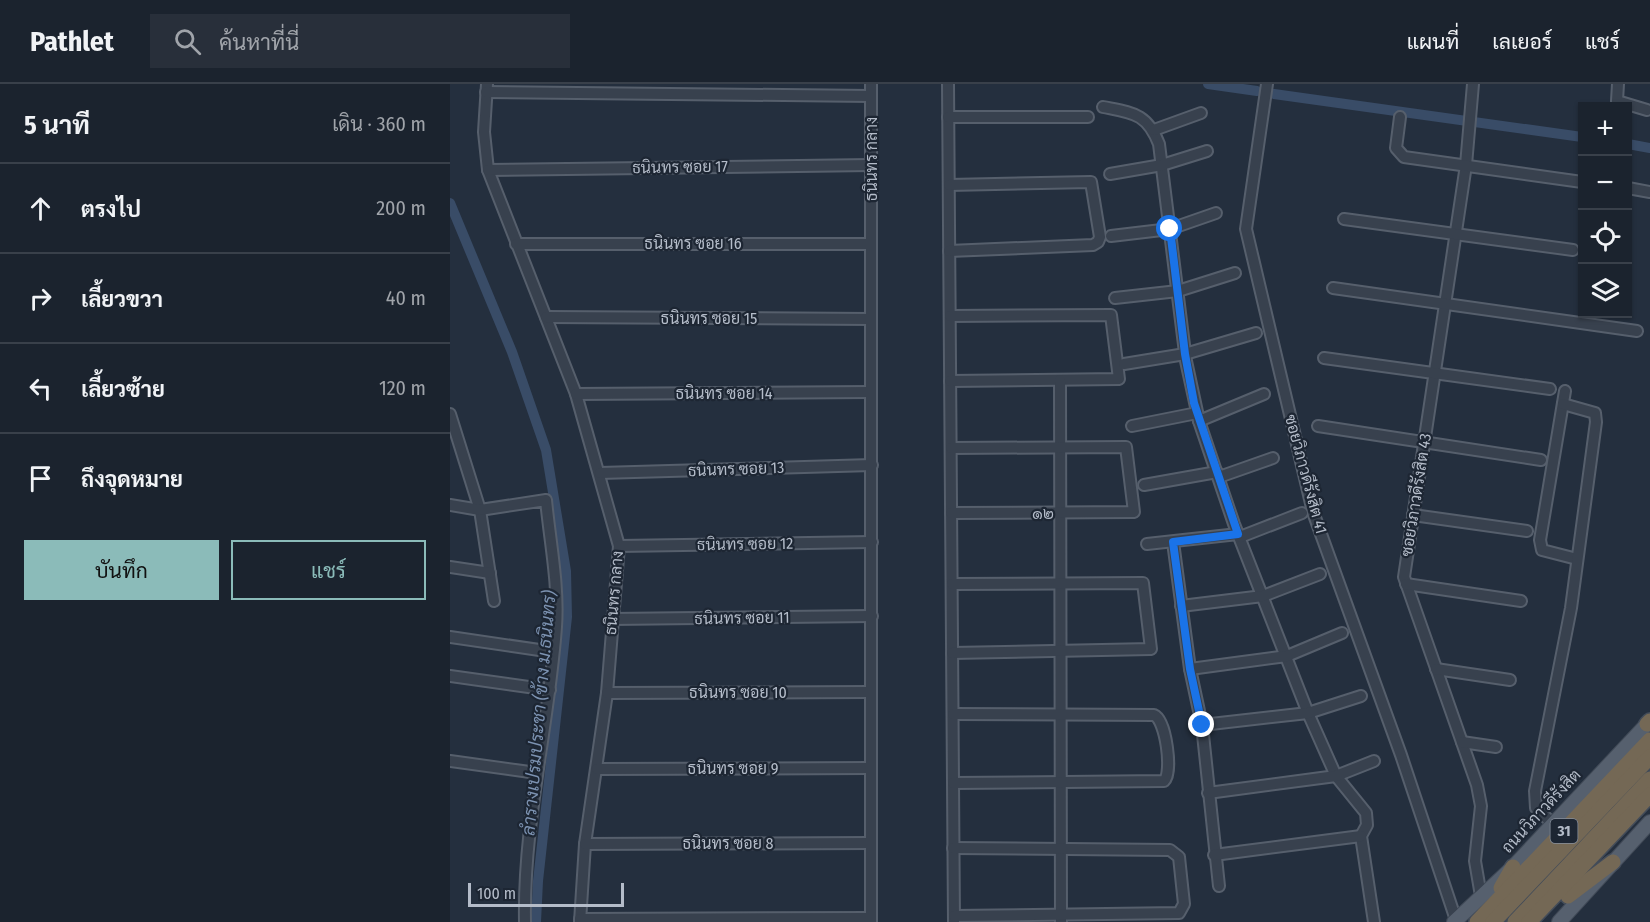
<!DOCTYPE html>
<html lang="th">
<head>
<meta charset="utf-8">
<style>
	body { margin:0; font-family:"Fira Sans Condensed",Sarabun,sans-serif; background:#282f3a; color:#f1f3f6 }
	.controls { position:absolute; right:18px; top:18px; display:grid; overflow:hidden; border-radius:0px; box-shadow:0 2px 4px #0004 }
	.controls button { width:54px; height:54px; display:grid; place-items:center; padding:0; border:0; border-bottom:2px solid #39404a; background:#1b232e; color:#f1f3f6; font:30px sans-serif }
	.scale { position:absolute; left:18px; bottom:15px; width:156px; box-sizing:border-box; padding-left:6px; border:3px solid #b4bcc9; border-top:0; font-size:16px; line-height:21px; white-space:nowrap; color:#b4bcc9; -webkit-text-stroke:4px #1d2633; paint-order:stroke }
	.stop { position:absolute; width:18px; height:18px; margin:-14px; border:4px solid #1a73e8; border-radius:50%; background:#fff }
	.stop.end { background:#1a73e8; border-color:#fff; box-shadow:0 2px 6px #0008 }
	.list { margin:0; padding:0; list-style:none }
	h2 { display:flex; justify-content:space-between; align-items:center; height:78px; margin:0; padding:0 24px; font-size:26px }
	h2 small { font-size:20px; font-weight:400; color:#a0a4aa }
	.list li { display:grid; grid-template-columns:39px 1fr auto; gap:18px; align-items:center; box-sizing:border-box; height:90px; padding:0 24px; border-top:2px solid #39404a }
	.list b { display:block; font-size:22px; white-space:nowrap }
	.list em { font-size:20px; font-style:normal; color:#a0a4aa }
	.actions { display:flex; gap:12px; padding:18px 24px }
	.actions a { flex:1; padding:14px 0; border:2px solid #8bbbb9; border-radius:0px; text-align:center; font-size:21px; color:#8bbbb9 }
	.actions .main { background:#8bbbb9; color:#111 }
	.icon { flex:none; width:33px; height:33px; fill:none; stroke:currentColor; stroke-width:2; stroke-linecap:round; stroke-linejoin:round }
	.map { position:relative; flex:none; width:1200px; height:838px; overflow:hidden }
	header { display:flex; align-items:center; gap:36px; box-sizing:border-box; height:84px; padding:0 30px; background:#1b232e; border-bottom:2px solid #39404a }
	header strong { font-size:28px }
	nav { display:flex; gap:33px; margin-inline-start:auto; font-size:21px }
	.search { width:420px; height:54px; background:#282f3a; display:flex; align-items:center; gap:15px; box-sizing:border-box; padding:0 21px; border-radius:0px; color:#a0a4aa; font-size:22px }
	main { display:flex }
	aside { flex:1; background:#1b232e }
	.map>svg:first-child { display:block }
</style>
</head>
<body>
<header>
<strong>Pathlet</strong>
<div class="search"><svg class="icon" aria-label="search" viewBox="0 0 24 24"><circle cx="10" cy="10" r="6"/><path d="M15 15l6 6"/></svg>ค้นหาที่นี่</div>
<nav><a>แผนที่</a><a>เลเยอร์</a><a>แชร์</a></nav>
</header>
<main>
<aside>
<h2>5 นาที<small>เดิน · 360 m</small></h2>
<ul class="list">
<li><svg class="icon" aria-label="ahead" viewBox="0 0 24 24"><path d="M12 20V5M6 11l6-6 6 6"/></svg><div><b>ตรงไป</b></div><em>200 m</em></li>
<li><svg class="icon" aria-label="right" viewBox="0 0 24 24"><path d="M7 20v-9h11M14 6l5 5-5 5"/></svg><div><b>เลี้ยวขวา</b></div><em>40 m</em></li>
<li><svg class="icon" aria-label="left" viewBox="0 0 24 24"><path d="M17 20v-9H6M10 6l-5 5 5 5"/></svg><div><b>เลี้ยวซ้าย</b></div><em>120 m</em></li>
<li><svg class="icon" aria-label="arrive" viewBox="0 0 24 24"><path d="M6 21V4h12l-3 4 3 4H6"/></svg><div><b>ถึงจุดหมาย</b></div></li>
</ul>
<div class="actions"><a class="main">บันทึก</a><a>แชร์</a></div>
</aside>
<div class="map">
<svg width="1200" height="838" viewBox="0 0 1200 838">
	<rect width="100%" height="100%" fill="#242f3e"/>
	<g fill="none" stroke-linecap="round" stroke-linejoin="round">
		<!-- canal -->
		<g stroke="#394c67" stroke-width="10">
			<path d="M758,0l49,7"/>
			<path d="M824,10l308,43"/>
			<path d="M1178,60l22,4"/>
			<path d="M0,119l62,149 34,98 20,121 1,46 -29,264 -2,41"/>
		</g>
		<!-- minor casing -->
		<g stroke="#565f6c" stroke-width="14">
			<g id="minor">
				<path d="M37,0l-3,48 4,38 88,224 43,152 -12,147 -22,151 -5,78"/>
				<path d="M498,0l6,838"/>
				<path d="M817,0l-21,145 67,283 88,243 55,165"/>
				<path d="M1023,0l-7,81 -62,412 73,208 4,21 -6,55 6,35"/>
				<path d="M1168,0l-1,17 30,9"/>
				<path d="M36,8l385,4"/>
				<path d="M653,23c30,6 44,6 56,37l27,217 13,60 35,103 74,189 28,63 30,37 1,12 -6,11 13,86"/>
				<path d="M498,33h140"/>
				<path d="M950,33l-4,31 8,9 178,25"/>
				<path d="M704,46l47,-17"/>
				<path d="M38,86l383,-5"/>
				<path d="M660,90l52,-9 45,-14"/>
				<path d="M499,101l142,-3 9,55 -2,5 -5,3 -144,6"/>
				<path d="M1178,104l22,4"/>
				<path d="M894,135l229,31"/>
				<path d="M661,152l59,-7 46,-16"/>
				<path d="M66,160h355"/>
				<path d="M883,204l304,43"/>
				<path d="M665,214l63,-7 57,-18"/>
				<path d="M500,232l161,-1 8,64 -169,2"/>
				<path d="M96,233l325,2"/>
				<path d="M874,274l226,31"/>
				<path d="M674,280l61,-10 71,-21"/>
				<path d="M610,296l1,542"/>
				<path d="M1115,307l-25,149 2,10 35,9"/>
				<path d="M126,310l295,-2"/>
				<path d="M0,330l30,96 14,91"/>
				<path d="M749,337l65,-27"/>
				<path d="M682,342l65,-13"/>
				<path d="M868,342l223,34"/>
				<path d="M501,364l175,-1 8,65 -183,1"/>
				<path d="M150,389l272,-8"/>
				<path d="M769,393l54,-19"/>
				<path d="M694,401l73,-13"/>
				<path d="M0,421l30,5 66,-10c4,42 13,85 10,127 -7,99 -33,196 -31,295"/>
				<path d="M963,431l114,16"/>
				<path d="M790,453l62,-24"/>
				<path d="M723,458l17,127 12,56 17,161"/>
				<path d="M697,460l91,-10"/>
				<path d="M169,462l253,-4"/>
				<path d="M0,483l40,6"/>
				<path d="M502,500l191,-1 8,66 -199,4"/>
				<path d="M956,500l115,17"/>
				<path d="M731,522l82,-10 57,-22"/>
				<path d="M161,535l261,-3"/>
				<path d="M0,553l103,15"/>
				<path d="M740,585l97,-13 55,-23"/>
				<path d="M986,585l74,11"/>
				<path d="M0,592l100,14"/>
				<path d="M157,609l263,-1"/>
				<path d="M503,630l201,1c12,5 19,58 10,66l-211,2"/>
				<path d="M752,641l106,-12 53,-17"/>
				<path d="M1012,658l34,5"/>
				<path d="M0,677l87,12"/>
				<path d="M147,685l272,-1"/>
				<path d="M758,709l128,-17 38,-15"/>
				<path d="M1103,740l-17,-16 -1,-17 36,-183 25,-186 -1,-9 -32,-9"/>
				<path d="M135,760l285,-1"/>
				<path d="M503,764l217,2 9,7 5,47 -5,9 -225,3"/>
				<path d="M764,771l147,-19"/>
				<path d="M130,835l291,-1"/>
				<path d="M421,838v-838"/>
			</g>
		</g>
		<!-- major casing -->
		<g stroke="#414a57" stroke-width="16">
			<g id="major">
				<path d="M1004,838l59,-55 137,-146"/>
				<path d="M1109,838l91,-100"/>
			</g>
		</g>
		<!-- highway casing -->
		<g stroke="#434c59" stroke-width="18">
			<g id="highway">
				<path d="M1197,640l3,-3"/>
				<path d="M1051,804l12,-21"/>
				<path d="M1118,812l45,-34"/>
				<path d="M1027,838l173,-182"/>
				<path d="M1043,838l157,-165"/>
				<path d="M1065,838l135,-143"/>
				<path d="M1079,838l121,-127"/>
			</g>
		</g>
		<!-- minor -->
		<use href="#minor" stroke="#38414e" stroke-width="10"/>
		<!-- major -->
		<use href="#major" stroke="#56606e" stroke-width="14"/>
		<!-- highway -->
		<use href="#highway" stroke="#746855" stroke-width="15"/>
	</g>
	<g fill="none" stroke-linecap="round" stroke-linejoin="round">
		<!-- route -->
		<path stroke="#1a73e8" stroke-width="8" d="M720,145l15,125 9,49 44,131 -65,8 17,127 12,56"/>
	</g>
	<g text-anchor="middle" dominant-baseline="central" stroke-width="4.5" stroke-linejoin="round" paint-order="stroke">
		<!-- shield labels -->
		<rect fill="#1d2633" stroke="#878f9c" stroke-width="1.5" x="1100.5" y="735" width="27" height="24" rx="4.5"/>
		<g font-size="15" font-weight="bold" fill="#b4bcc9">
			<text x="1114" y="747">31</text>
		</g>
		<!-- street labels -->
		<g font-size="16" fill="#b4bcc9" stroke="#1d2633">
			<text transform="translate(421 75) rotate(-90)">ธนินทร กลาง</text>
			<text transform="translate(230 83) rotate(-1)">ธนินทร ซอย 17</text>
			<text x="243" y="159">ธนินทร ซอย 16</text>
			<text x="259" y="234">ธนินทร ซอย 15</text>
			<text x="274" y="309">ธนินทร ซอย 14</text>
			<text transform="translate(286 385) rotate(-2)">ธนินทร ซอย 13</text>
			<text transform="translate(856 390) rotate(75)">ซอยวิภาวดีรังสิต 41</text>
			<text transform="translate(966 411) rotate(-81)">ซอยวิภาวดีรังสิต 43</text>
			<text x="593" y="429">๑๒</text>
			<text transform="translate(295 460) rotate(-1)">ธนินทร ซอย 12</text>
			<text transform="translate(164 509) rotate(-85)">ธนินทร กลาง</text>
			<text transform="translate(292 534) rotate(-1)">ธนินทร ซอย 11</text>
			<text x="288" y="608">ธนินทร ซอย 10</text>
			<text x="283" y="684">ธนินทร ซอย 9</text>
			<text transform="translate(1091 727) rotate(-47)">ถนนวิภาวดีรังสิต</text>
			<text x="278" y="759">ธนินทร ซอย 8</text>
		</g>
		<!-- water labels -->
		<g font-size="18" font-style="italic" fill="#7c92b1" stroke="#1d2633">
			<text transform="translate(89 629) rotate(-85)">ลำรางเปรมประชา (ข้าง ม.ธนินทร)</text>
		</g>
	</g>
</svg>
<div class="controls">
<button>+</button>
<button>−</button>
<button><svg class="icon" aria-label="locate" viewBox="0 0 24 24"><circle cx="12" cy="12" r="6"/><path d="M12 2v4M12 18v4M2 12h4M18 12h4"/></svg></button>
<button><svg class="icon" aria-label="layers" viewBox="0 0 24 24"><path d="M12 4l9 5-9 5-9-5zM3 14l9 5 9-5"/></svg></button>
</div>
<div class="scale">100 m</div>
<div class="stop" style="left:720px;top:145px"></div>
<div class="stop end" style="left:752px;top:641px"></div>
</div>
</main>
</body>
</html>
